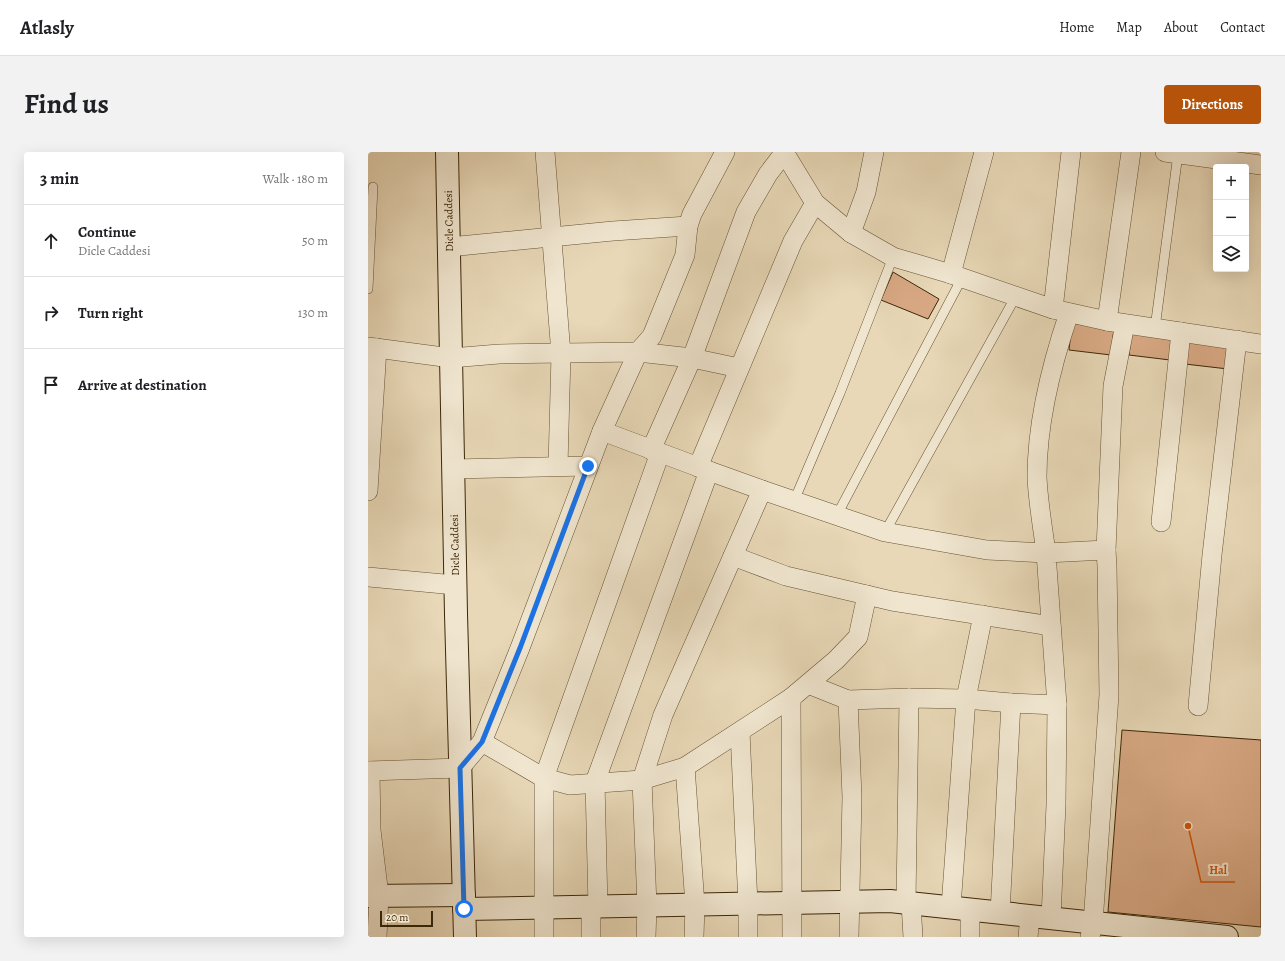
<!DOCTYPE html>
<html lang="en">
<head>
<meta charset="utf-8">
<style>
	body { margin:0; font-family:Alegreya,serif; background:#f2f2f2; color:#202124 }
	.controls { position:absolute; right:12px; top:12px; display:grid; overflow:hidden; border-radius:4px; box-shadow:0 4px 16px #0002 }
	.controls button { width:36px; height:36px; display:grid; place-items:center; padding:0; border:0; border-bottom:1px solid #e0e0e0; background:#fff; color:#202124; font:20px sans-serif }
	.scale { position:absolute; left:12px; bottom:10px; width:53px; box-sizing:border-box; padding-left:4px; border:2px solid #3c2707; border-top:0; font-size:11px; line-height:14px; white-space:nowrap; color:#3c2707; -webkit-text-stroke:3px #f0e6d0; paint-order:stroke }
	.stop { position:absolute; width:12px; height:12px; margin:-9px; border:3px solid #1a73e8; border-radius:50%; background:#fff }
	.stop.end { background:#1a73e8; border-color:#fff; box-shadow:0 1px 4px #0008 }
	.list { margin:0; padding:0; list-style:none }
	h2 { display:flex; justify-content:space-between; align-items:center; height:52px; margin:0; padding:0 16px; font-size:17px }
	h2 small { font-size:13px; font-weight:400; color:#757577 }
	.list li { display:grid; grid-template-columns:26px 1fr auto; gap:12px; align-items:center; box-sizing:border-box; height:72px; padding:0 16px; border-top:1px solid #e0e0e0 }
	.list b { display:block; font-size:15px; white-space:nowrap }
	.list p { margin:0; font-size:13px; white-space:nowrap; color:#757577 }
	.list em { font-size:13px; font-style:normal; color:#757577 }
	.icon { flex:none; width:22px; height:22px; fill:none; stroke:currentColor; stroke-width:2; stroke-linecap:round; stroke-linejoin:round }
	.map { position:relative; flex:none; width:893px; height:785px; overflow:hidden; border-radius:4px }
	header { display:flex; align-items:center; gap:24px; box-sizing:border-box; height:56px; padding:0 20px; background:#fff; border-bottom:1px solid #e0e0e0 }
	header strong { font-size:19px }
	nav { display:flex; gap:22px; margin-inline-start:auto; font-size:14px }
	.intro { display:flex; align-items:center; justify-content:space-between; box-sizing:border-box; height:96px; padding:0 24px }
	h1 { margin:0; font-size:28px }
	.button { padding:10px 18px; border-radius:4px; background:#b45309; color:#fff; font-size:14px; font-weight:700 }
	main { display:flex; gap:24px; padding:0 24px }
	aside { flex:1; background:#fff; border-radius:4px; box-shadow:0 4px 16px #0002 }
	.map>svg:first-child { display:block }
</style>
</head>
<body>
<header>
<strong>Atlasly</strong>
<nav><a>Home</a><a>Map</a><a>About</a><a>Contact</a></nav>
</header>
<div class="intro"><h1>Find us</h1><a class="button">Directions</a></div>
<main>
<aside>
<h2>3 min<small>Walk · 180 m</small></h2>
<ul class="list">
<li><svg class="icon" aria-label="ahead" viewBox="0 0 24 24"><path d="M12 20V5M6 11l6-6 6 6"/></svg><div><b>Continue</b><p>Dicle Caddesi</p></div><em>50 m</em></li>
<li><svg class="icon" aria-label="right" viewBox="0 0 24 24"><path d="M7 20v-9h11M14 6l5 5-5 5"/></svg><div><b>Turn right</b></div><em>130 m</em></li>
<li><svg class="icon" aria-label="arrive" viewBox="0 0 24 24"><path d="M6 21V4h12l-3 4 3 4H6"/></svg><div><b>Arrive at destination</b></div></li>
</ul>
</aside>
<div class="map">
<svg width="893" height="785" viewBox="0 0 893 785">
	<rect width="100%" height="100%" fill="#e8d8b7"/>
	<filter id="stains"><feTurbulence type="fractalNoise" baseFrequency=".005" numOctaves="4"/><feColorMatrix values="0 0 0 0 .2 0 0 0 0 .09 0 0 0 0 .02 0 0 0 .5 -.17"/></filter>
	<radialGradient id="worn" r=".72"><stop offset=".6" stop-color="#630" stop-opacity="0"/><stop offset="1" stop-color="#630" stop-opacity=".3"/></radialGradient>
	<!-- building -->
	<g fill="#d8a984" stroke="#3c2707">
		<path d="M525,120l46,27 -11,20 -47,-19z"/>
		<path d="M704,171l42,5 -3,27 -42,-5z"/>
		<path d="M764,177l41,5 -3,26 -41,-5z"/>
		<path d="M820,185l43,5 -3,27 -43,-5z"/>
		<path d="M754,578l139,10v187l-153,-15z"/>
	</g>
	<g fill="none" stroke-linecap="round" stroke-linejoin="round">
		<!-- lane casing -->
		<g stroke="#675333" stroke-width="10">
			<g id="lane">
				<path d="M0,137l5,-102"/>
				<path d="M787,176l23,-174"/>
				<path d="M426,349l46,-108 53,-136"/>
				<path d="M469,363l125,-237"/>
				<path d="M517,380l131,-236"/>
			</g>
		</g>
		<!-- street casing -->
		<g stroke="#675333" stroke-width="20">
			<g id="street">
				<path d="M177,0l16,202 -3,112"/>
				<path d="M416,0l31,51 36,30 42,24 58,17 102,35 54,12 154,23"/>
				<path d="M797,0l96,13"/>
				<path d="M483,81l15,-41 8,-40"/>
				<path d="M81,95l164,-16 75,-5"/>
				<path d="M583,122l33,-122"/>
				<path d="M685,157l18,-157"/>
				<path d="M739,169l24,-169"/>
				<path d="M0,195l83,11 48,-4 139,-2 54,6 47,10"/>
				<path d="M283,298l41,-92 54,-146 22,-38 16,-21"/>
				<path d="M292,301l-116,325 26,7 72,-5 43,-13 106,-69 45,-38 22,-23 9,-42"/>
				<path d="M330,315l95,-226 22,-38"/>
				<path d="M85,317l135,-3"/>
				<path d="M394,338l123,42 102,18 59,3c-3,-24 -8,-51 -9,-76 0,-56 14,-111 32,-164"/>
				<path d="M0,339l9,-143"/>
				<path d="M793,370l20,-190"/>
				<path d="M365,404l53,20 106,25 159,25"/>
				<path d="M0,425l87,8"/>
				<path d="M440,532l40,16"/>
				<path d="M423,546l1,239"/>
				<path d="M689,553l-11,-152 60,-3"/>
				<path d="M830,554l14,-151 25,-215"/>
				<path d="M372,580l8,172v33"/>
				<path d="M114,590l62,36v159"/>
				<path d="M317,615l10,138 -1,32"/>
				<path d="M0,619l92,-3 22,-26 38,-94 82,-217 36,-79 14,-16 33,-81 3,-29 4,-12 33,-62"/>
				<path d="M2,619l1,59 8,66 -2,41"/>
				<path d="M538,750l3,-204"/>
				<path d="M543,751l2,34"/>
				<path d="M230,755l-3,-125 114,-311 -107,-40"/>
				<path d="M583,755l15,-208 17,-84"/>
				<path d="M632,761l11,-210"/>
				<path d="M223,785v-30"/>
				<path d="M278,785l1,-31 -5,-126 21,-65 99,-225 -53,-19"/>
				<path d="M481,785l3,-140 -4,-97 61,-2 57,1 45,4 46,2 -1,100 -5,113"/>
				<path d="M602,785v-28"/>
				<path d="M660,785l2,-21"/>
				<path d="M722,785l3,-14 16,-228 -2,-129 -1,-16 7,-164 12,-62"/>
			</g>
		</g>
		<!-- secondary casing -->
		<g stroke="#3c2707" stroke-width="24">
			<g id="secondary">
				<path d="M79,0l9,462 9,323"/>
				<path d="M0,744l96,-1"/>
				<path d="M96,757l426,-8 337,36"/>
			</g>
		</g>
		<!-- lane -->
		<use href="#lane" stroke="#f0e6d0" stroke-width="9"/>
		<!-- street -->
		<use href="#street" stroke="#f0e6d0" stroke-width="19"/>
		<!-- secondary -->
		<use href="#secondary" stroke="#f0e6d0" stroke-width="22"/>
	</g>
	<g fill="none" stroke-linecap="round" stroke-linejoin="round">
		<!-- route -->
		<path stroke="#1a73e8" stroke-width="5" d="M96,757l-4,-141 22,-26 38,-94 68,-182"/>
	</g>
	<g text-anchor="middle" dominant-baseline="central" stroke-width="4" stroke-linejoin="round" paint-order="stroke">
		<!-- street labels -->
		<g font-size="11" fill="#3c2707" stroke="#f0e6d0">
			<text transform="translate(81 69) rotate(-91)">Dicle Caddesi</text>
			<text transform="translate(87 393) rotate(-91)">Dicle Caddesi</text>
		</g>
	</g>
	<!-- callouts -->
	<path fill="none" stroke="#ce520b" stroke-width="1.5" d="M820 674L833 730H867"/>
	<circle fill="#ce520b" stroke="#f0e6d0" stroke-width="1.5" cx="820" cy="674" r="4"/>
	<g font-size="12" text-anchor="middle" font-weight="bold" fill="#ce520b" stroke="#f0e6d0" stroke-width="4" stroke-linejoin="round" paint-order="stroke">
		<text x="850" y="722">Hal</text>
	</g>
	<rect width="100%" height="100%" filter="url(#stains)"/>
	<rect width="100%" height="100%" fill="url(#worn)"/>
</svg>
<div class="controls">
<button>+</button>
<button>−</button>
<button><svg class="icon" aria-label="layers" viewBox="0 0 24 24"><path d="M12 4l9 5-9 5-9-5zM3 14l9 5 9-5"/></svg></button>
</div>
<div class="scale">20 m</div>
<div class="stop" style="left:96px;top:757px"></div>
<div class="stop end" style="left:220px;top:314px"></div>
</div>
</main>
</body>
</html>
